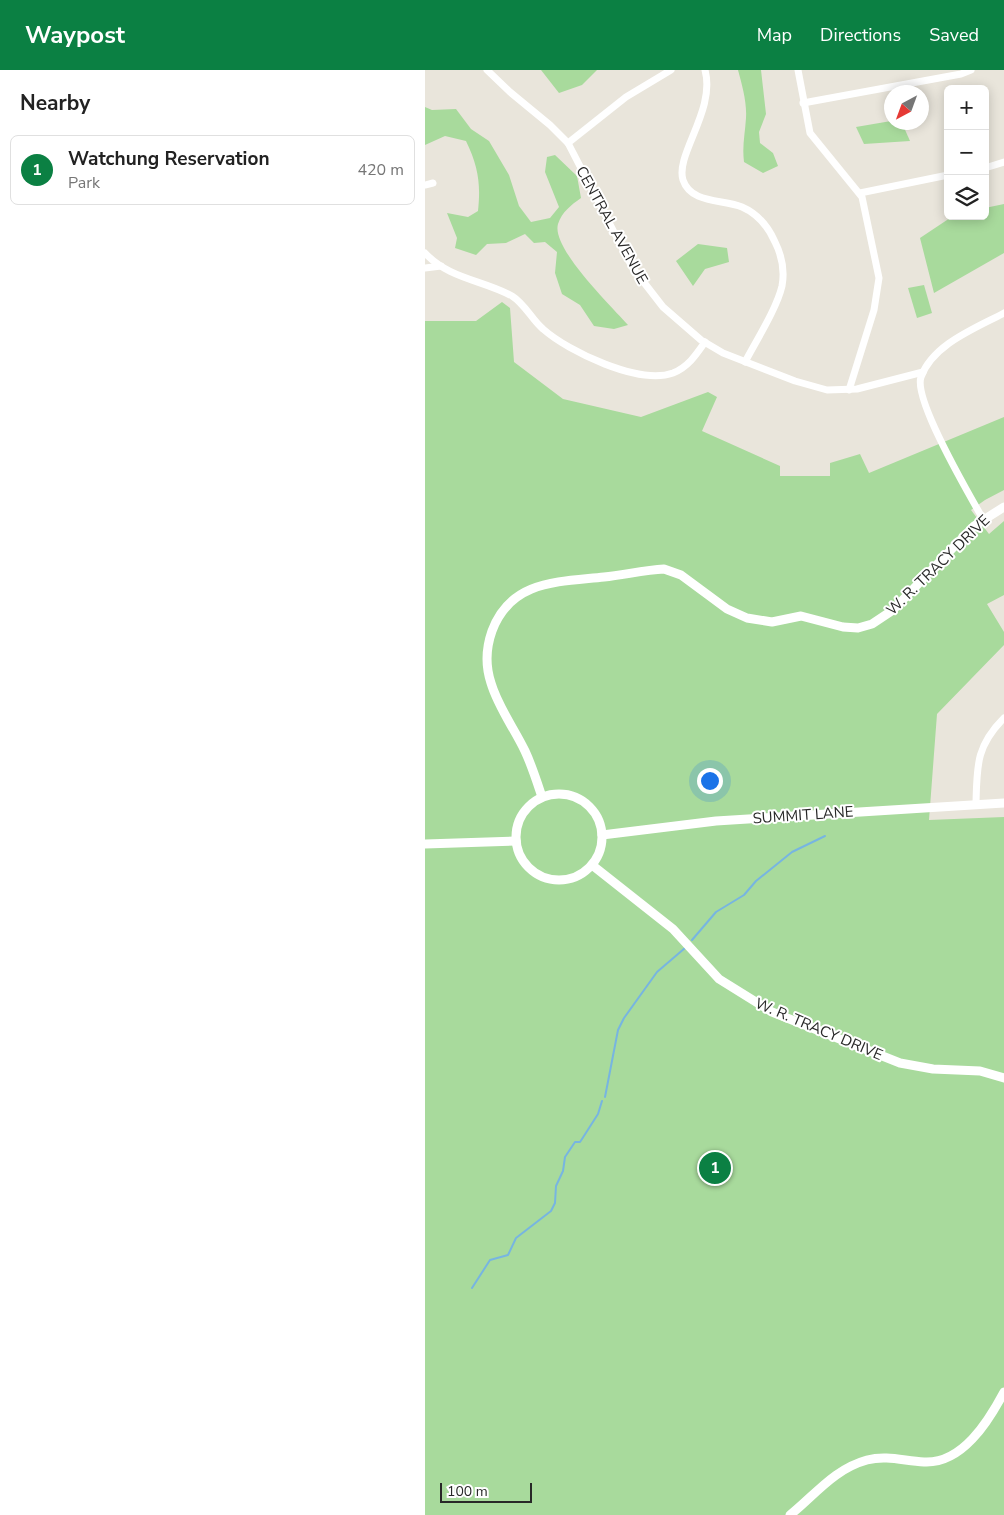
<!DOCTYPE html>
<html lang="en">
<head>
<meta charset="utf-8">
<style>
	body { margin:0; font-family:"Nunito Sans",sans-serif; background:#f2f2f2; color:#222 }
	.controls { position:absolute; right:15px; top:15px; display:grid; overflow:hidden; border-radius:8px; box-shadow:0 2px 12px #0003 }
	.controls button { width:45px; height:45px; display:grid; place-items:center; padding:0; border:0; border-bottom:1px solid #e0e0e0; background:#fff; color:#222; font:25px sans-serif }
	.compass { position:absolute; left:459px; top:15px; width:45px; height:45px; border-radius:50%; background:#fff; box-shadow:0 2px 12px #0003; rotate:221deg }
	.scale { position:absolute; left:15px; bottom:12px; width:92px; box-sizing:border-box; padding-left:5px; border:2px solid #282828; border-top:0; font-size:14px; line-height:18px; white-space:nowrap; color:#282828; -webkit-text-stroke:4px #fff; paint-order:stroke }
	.you { position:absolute; left:284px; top:710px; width:18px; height:18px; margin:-12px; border:4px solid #fff; border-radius:50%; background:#1a73e8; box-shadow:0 0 0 8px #1a73e833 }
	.badge { display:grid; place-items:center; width:32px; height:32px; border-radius:50%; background:#0b8043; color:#fff; font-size:16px; font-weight:700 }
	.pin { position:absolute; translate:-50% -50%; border:2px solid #fff; box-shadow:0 1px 5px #0006 }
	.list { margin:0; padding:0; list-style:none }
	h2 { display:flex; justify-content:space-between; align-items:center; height:65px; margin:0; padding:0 20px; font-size:21px }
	h2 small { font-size:16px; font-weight:400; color:#767676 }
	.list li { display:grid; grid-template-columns:32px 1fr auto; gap:15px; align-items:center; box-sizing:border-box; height:70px; margin:0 10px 10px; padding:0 10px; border:1px solid #e0e0e0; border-radius:8px }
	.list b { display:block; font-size:19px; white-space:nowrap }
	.list p { margin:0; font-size:16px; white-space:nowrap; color:#767676 }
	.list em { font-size:16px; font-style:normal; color:#767676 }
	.icon { flex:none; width:28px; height:28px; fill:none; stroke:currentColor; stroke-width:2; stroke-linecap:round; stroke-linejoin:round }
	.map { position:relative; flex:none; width:579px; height:1445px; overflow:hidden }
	header { display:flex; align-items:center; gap:30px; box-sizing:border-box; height:70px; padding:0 25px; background:#0b8043; color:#fff }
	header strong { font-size:24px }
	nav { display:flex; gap:28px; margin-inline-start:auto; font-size:18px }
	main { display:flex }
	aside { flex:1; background:#fff }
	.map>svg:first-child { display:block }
</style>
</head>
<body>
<header>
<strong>Waypost</strong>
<nav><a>Map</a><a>Directions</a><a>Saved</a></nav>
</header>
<main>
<aside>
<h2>Nearby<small></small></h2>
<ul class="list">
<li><span class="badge">1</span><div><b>Watchung Reservation</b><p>Park</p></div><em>420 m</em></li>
</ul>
</aside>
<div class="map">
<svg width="579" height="1445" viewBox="0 0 579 1445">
	<rect width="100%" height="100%" fill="#e9e5db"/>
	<!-- green -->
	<g fill="#a8da9c">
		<path d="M116,0h56l-15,15 -23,8z"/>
		<path d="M313,0h23l5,44 -7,18 1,11 13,10 5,13 -15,7 -19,-11c-2,-16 1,-28 2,-44 1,-16 -4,-33 -8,-48z"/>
		<path d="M0,37l7,3 24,-1 15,20 18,12 20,34 10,31 12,16 19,-4 9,-11 -14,-35 2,-15 8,-2 22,21 4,22c-10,7 -19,14 -23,26 -7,24 54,83 70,101l-14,4 -20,-3 -14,-21 -18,-11 -7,-21 2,-21 -12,-10 -11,1 -9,-9 -19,9 -19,1 -11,11 -21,-7 2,-10 -10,-25 21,4 10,-6c3,-28 0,-45 -12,-70l-21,-5 -20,9z"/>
		<path d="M466,51l11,2 8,18 -46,3 -8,-17z"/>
		<path d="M579,134v49l-70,40 -14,-55 33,-22h32v-8z"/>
		<path d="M273,174l29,4 2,14 -24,7 -12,17 -17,-25z"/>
		<path d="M499,215l8,28 -15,5 -9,-30z"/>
		<path d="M77,232l8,6 4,54 49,37 78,18 67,-25 9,5 -15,34 78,35v10h50v-13l30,-9 9,19 135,-56v73l-19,10 -14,10 18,24 15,-13v74l-17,9 17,28v13l-67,69 -8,106 75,-3v698h-579v-1194h51z"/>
	</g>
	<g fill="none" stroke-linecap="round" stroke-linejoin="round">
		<!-- stream -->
		<g stroke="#77b5e1" stroke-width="2">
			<path d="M267,870l24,-28 28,-17 12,-14 36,-29 33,-16"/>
			<path d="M180,1027l13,-67 6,-12 33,-46 28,-24"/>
			<path d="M47,1218l18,-28 18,-5 8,-17 35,-27 4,-8 1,-17 7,-15 2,-14 10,-15h5l2,-3 16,-25 4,-13"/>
		</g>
		<!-- minor -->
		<g stroke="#fff" stroke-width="7">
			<path d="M62,0l23,22 40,33 18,18 64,124 31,40 38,33 22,13 72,28 32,9 30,-1 66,-17"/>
			<path d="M280,0c11,40 -30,85 -22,110 8,24 40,19 59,27 16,7 26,19 33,35 7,14 10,28 7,44 -5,22 -26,55 -37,76"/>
			<path d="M373,0l12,63 52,64 17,81 -5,32 -25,80"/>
			<path d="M378,33l158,-29 10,-4"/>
			<path d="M143,73l58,-46 45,-27"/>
			<path d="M560,98l19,-6"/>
			<path d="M0,115l8,-2"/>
			<path d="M435,123l88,-18"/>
			<path d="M0,183c24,26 58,27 87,43 13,8 20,24 31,33 26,23 96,56 130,44 15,-6 23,-18 32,-31"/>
			<path d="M0,198l16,-2"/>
			<path d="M558,449c-13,-23 -70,-120 -62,-142 12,-33 55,-49 83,-64"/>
			<path d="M551,733c1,-37 0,-57 28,-85"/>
		</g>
		<!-- tertiary -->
		<g stroke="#fff" stroke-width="9">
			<circle cx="134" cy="767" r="43"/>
			<path d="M117,727c-5,-15 -10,-31 -17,-46 -11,-23 -27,-44 -34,-68 -6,-18 -5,-35 1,-52 19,-51 66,-49 112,-54 20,-2 40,-7 60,-8l17,6 46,34 20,9 25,4 29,-6 42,11 15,1 14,-4 21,-14 81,-84 30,-19"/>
			<path d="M177,765l114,-14 288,-18"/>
			<path d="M0,774l91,-3"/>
			<path d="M167,795l81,64 46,50 53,33 128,51 33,6 47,2 24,7"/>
			<path d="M365,1445c25,-20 44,-46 77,-55 20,-5 37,1 57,2 38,2 64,-40 80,-70"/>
		</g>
	</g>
	<g text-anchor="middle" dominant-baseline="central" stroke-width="4" stroke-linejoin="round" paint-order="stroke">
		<!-- street labels -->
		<g font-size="15" fill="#282828" stroke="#fff">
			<text transform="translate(187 155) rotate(61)">CENTRAL AVENUE</text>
			<text transform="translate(513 495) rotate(-44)">W. R. TRACY DRIVE</text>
			<text transform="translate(378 745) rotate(-4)">SUMMIT LANE</text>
			<text transform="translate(394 959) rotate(23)">W. R. TRACY DRIVE</text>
		</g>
	</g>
</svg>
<div class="controls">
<button>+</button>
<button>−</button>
<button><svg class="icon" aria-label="layers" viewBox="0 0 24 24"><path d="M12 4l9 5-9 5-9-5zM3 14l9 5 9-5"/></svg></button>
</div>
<svg class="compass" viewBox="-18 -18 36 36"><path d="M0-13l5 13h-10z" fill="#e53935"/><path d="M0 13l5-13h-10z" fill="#767676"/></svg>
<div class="scale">100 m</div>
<div class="you"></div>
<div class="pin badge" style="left:290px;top:1098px">1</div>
</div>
</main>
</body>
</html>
